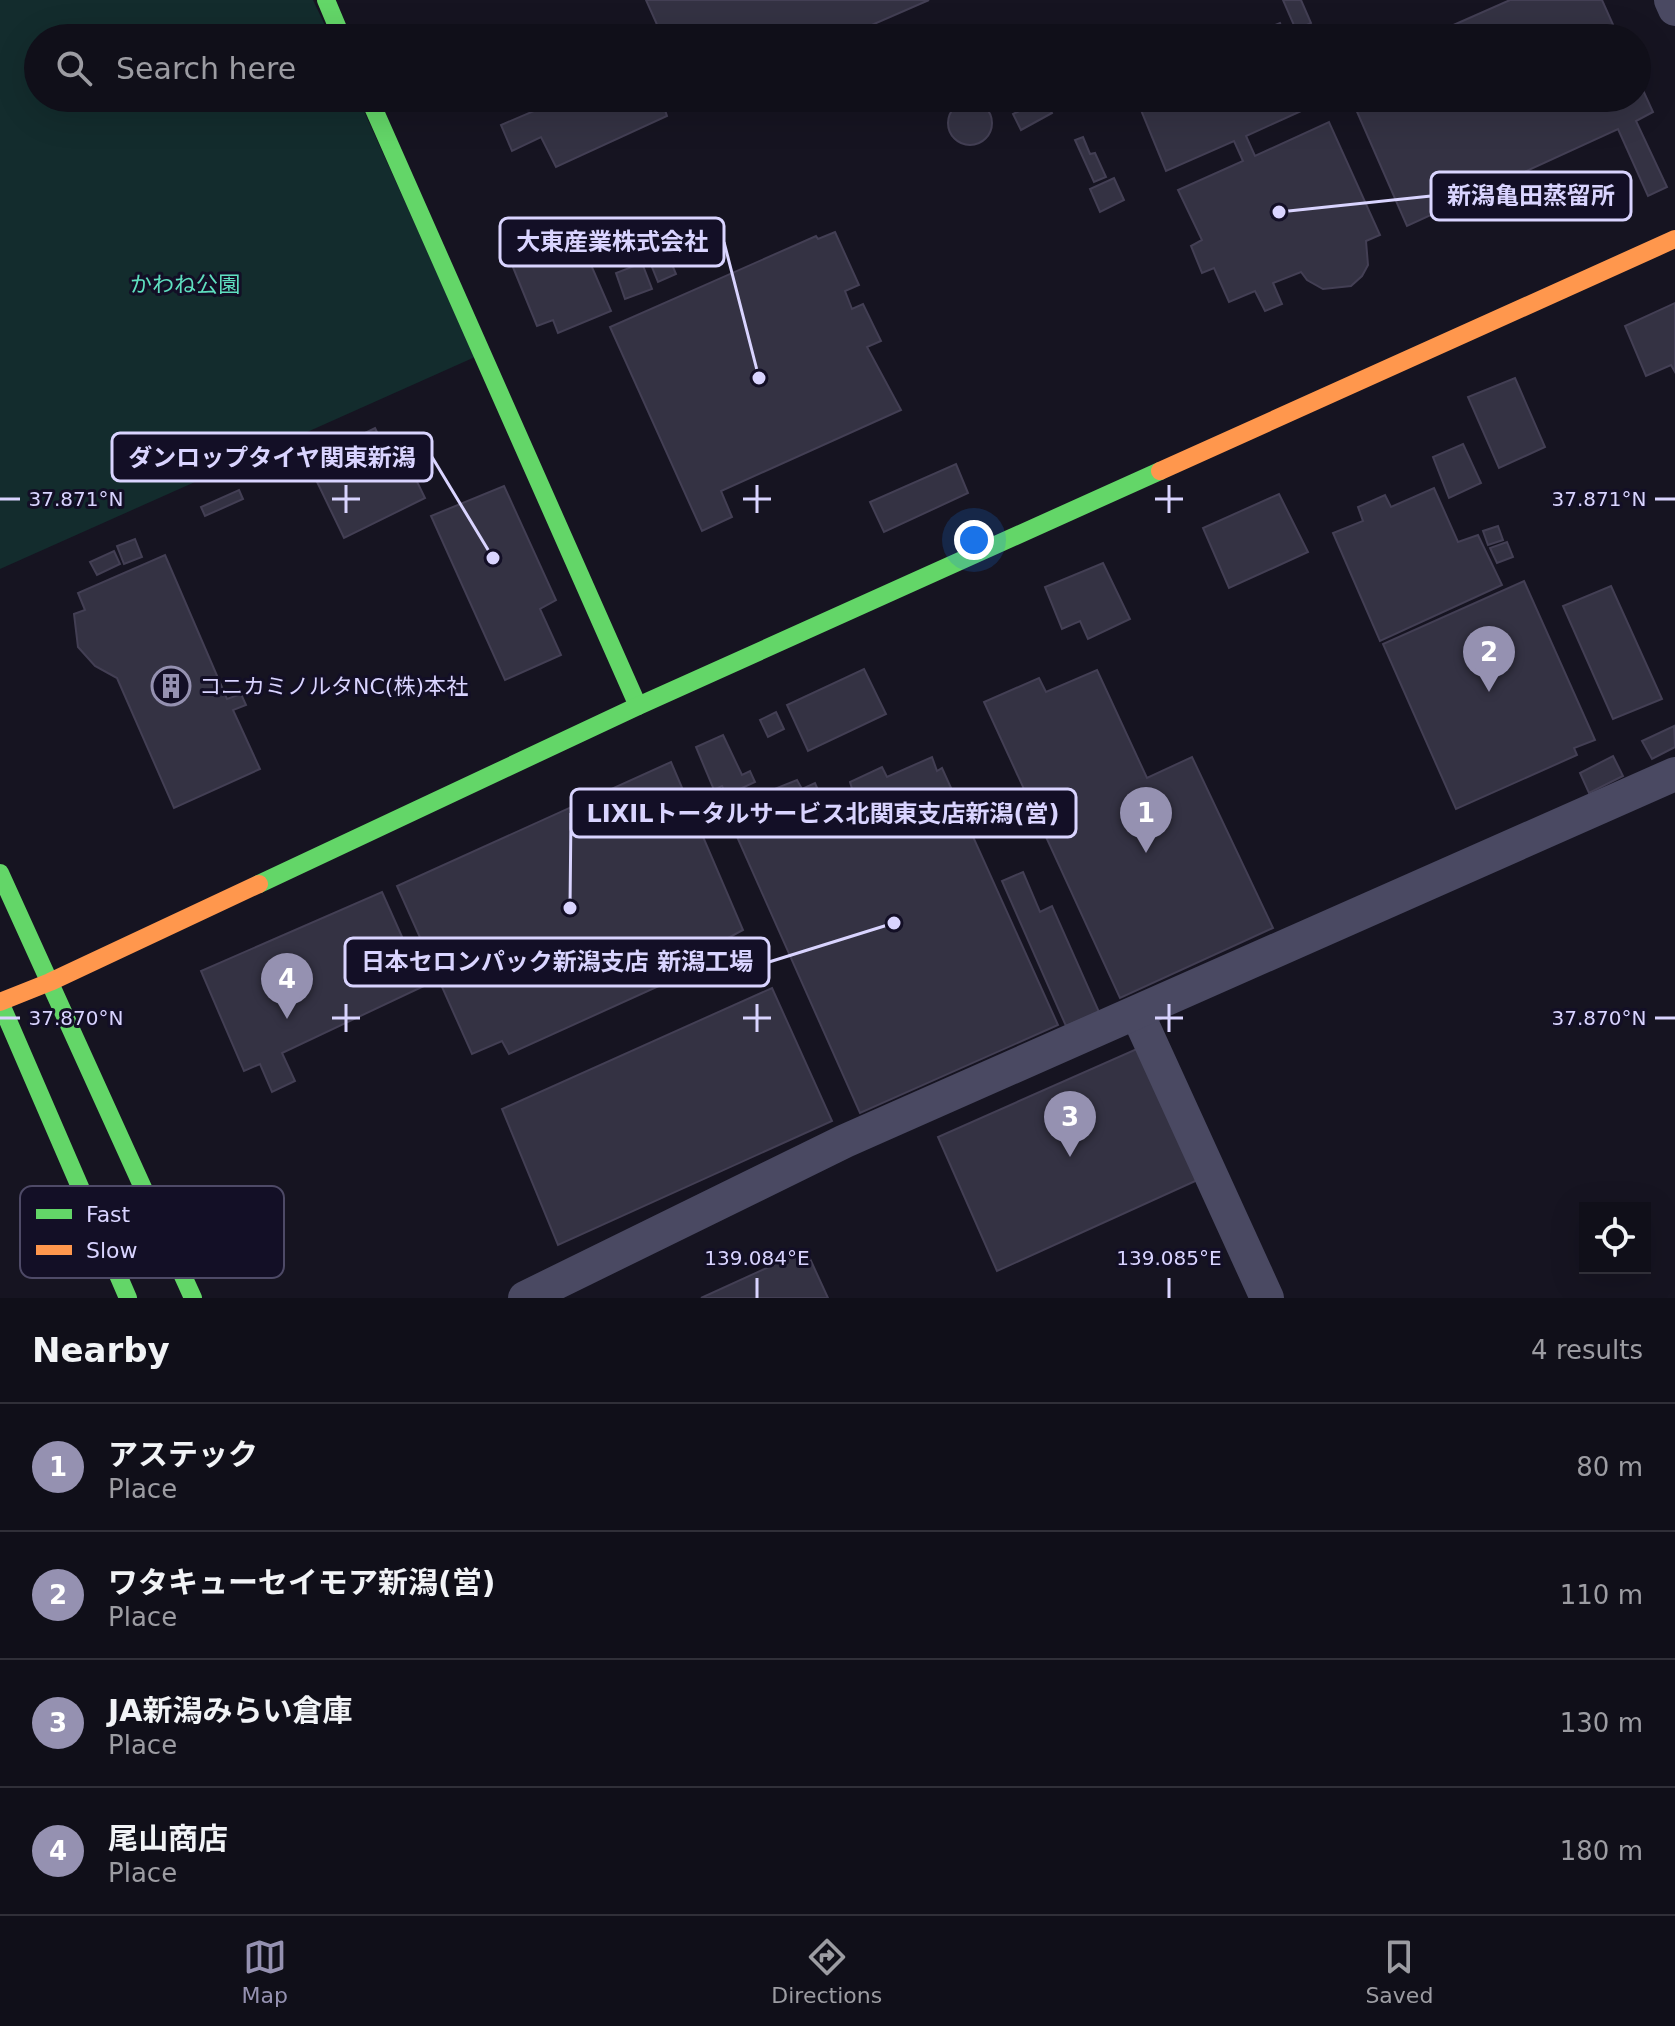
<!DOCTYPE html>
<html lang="en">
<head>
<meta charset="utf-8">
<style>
	body { margin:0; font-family:"DejaVu Sans","Noto Sans JP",sans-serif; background:#1e1d26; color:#f1f3f6 }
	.controls { position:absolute; right:24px; bottom:24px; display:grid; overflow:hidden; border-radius:0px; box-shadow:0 8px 32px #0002 }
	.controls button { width:72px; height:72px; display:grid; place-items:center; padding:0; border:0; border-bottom:2px solid #302f38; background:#100f19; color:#f1f3f6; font:40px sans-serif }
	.you { position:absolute; left:974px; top:540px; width:28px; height:28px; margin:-20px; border:6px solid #fff; border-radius:50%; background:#1a73e8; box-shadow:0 0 0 12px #1a73e833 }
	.badge { display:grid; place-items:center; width:52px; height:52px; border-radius:50%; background:#9591b1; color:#fff; font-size:26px; font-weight:700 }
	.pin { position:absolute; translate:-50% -66px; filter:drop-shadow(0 2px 4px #0008) }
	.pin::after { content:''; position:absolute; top:42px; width:28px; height:24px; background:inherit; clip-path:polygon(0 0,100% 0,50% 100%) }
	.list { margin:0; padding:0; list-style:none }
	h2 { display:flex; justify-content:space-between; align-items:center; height:104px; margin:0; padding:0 32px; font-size:34px }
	h2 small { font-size:26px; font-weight:400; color:#9c9ca2 }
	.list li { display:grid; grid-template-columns:52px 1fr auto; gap:24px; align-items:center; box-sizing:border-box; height:128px; padding:0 32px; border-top:2px solid #302f38 }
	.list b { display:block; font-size:30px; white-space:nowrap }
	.list p { margin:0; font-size:26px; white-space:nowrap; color:#9c9ca2 }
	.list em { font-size:26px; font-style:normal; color:#9c9ca2 }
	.icon { flex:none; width:44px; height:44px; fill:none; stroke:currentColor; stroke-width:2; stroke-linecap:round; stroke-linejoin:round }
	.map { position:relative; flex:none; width:1675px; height:1298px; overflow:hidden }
	.search { position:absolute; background:#100f19; box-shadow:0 8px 32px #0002; left:24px; right:24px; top:24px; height:88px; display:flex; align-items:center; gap:20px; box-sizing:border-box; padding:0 28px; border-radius:44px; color:#9c9ca2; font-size:30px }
	.sheet { height:616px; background:#100f19 }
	nav { display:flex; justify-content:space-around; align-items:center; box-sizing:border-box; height:112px; border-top:2px solid #302f38; background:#100f19; font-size:22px; color:#9c9ca2 }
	nav a { display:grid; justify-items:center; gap:4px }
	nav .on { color:#9591b1 }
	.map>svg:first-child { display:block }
</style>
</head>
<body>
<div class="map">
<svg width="1675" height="1298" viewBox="0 0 1675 1298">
	<rect width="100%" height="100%" fill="#161421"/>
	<!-- green -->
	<path fill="#132c2d" d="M0,0h313l18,38h-293v60h320l117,259 -475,212z"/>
	<!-- building -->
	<g fill="#343243" stroke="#433f54" stroke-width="2">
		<path d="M646,0h283l-87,38h-179z"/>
		<path d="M1283,0h18l10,23 -15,7z"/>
		<path d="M1510,0h92l17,38h-195z"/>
		<path d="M1280,23l6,15h-43z"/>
		<path d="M1637,77l16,35 -17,9 31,66 -19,9 -30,-67 -211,97 -56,-128h286z"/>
		<path d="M528,98h133l6,18 -111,51 -15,-30 -29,14 -11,-26 33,-14z"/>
		<path d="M925,98h27l-5,9 -7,1h-7z"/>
		<path d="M1136,98h181l2,5 -73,33 9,20 74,-34 51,113 -14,6 2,24 -6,11 -11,10 -28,3 -16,-9 -6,-8 -28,11 9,21 -17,7 -10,-20 -26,11 -15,-34 -12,5 -11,-27 11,-6 -24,-50 65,-29 -9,-20 -68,30z"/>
		<path d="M1045,99l7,14 -31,17 -8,-16z"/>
		<circle cx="970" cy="123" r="22"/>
		<path d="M1083,137l7,17 5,-1 11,24 -12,5 -19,-42z"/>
		<path d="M1114,178l10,22 -24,12 -10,-23z"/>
		<path d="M575,228l36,83 -53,22 -5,-13 -16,6 -29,-71z"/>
		<path d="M835,232l24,53 -14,6 7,18 11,-5 18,37 -14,6 34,63 -180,81 11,26 -30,14 -92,-204 206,-91 2,3z"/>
		<path d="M668,255l8,19 -18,8 -8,-20z"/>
		<path d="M642,263l10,26 -27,10 -9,-26z"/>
		<path d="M1675,303v69l-4,-7 -25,11 -21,-50z"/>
		<path d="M1515,378l30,69 -46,21 -31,-71z"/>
		<path d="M375,428l18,38 13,-7 19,39 -81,40 -37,-77z"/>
		<path d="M1463,444l18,39 -32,15 -16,-41z"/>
		<path d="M956,464l12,29 -84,39 -14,-30z"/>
		<path d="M504,486l52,114 -16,9 21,46 -56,25 -74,-164z"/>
		<path d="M1434,488l24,54 20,-7 24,50 -122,56 -47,-108 30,-12 -5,-14 27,-12 6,12z"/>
		<path d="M239,490l4,9 -38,17 -4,-9z"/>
		<path d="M1279,494l29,58 -79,36 -26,-60z"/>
		<path d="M1498,526l5,14 -15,5 -5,-14z"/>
		<path d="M135,539l7,18 -18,7 -7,-18z"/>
		<path d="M1507,542l6,15 -16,6 -7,-15z"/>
		<path d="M114,551l6,13 -23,11 -7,-13z"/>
		<path d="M165,555l62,144 14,-5 5,11 -13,5 27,59 -86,39 -57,-130 -22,-12 -17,-19 -4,-33 11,-4 -7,-17z"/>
		<path d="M1103,563l27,56 -42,20 -8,-18 -18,8 -17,-42z"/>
		<path d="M1524,581l71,159 -21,8 3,7 -121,54 -73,-165z"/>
		<path d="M1611,586l51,113 -49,20 -50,-113z"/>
		<path d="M864,669l22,45 -78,37 -21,-46z"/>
		<path d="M1097,670l50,108 45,-21 81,171 -153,70 -136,-296 55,-24 7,14z"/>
		<path d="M776,712l8,17 -16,8 -8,-17z"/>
		<path d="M1674,726l1,21 -23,12 -10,-18z"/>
		<path d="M723,735l19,40 8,-4 5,11 -28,13 -5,-9 -8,4 -18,-43z"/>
		<path d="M1613,756l10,20 -34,17 -9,-20z"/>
		<path d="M932,757l5,14 5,-3 116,257 -198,88 -130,-292 26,-12 -4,-11 45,-18 5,9 13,-6 9,21 29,-12 -3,-10 32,-15 5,10z"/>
		<path d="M671,762l72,168 -15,8 8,13 -227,103 -7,-13 -30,13 -75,-168z"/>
		<path d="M1023,872l17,40 12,-6 47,106 -33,14 -64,-145z"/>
		<path d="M382,892l42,94 -142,67 13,28 -23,11 -12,-28 -16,7 -43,-100z"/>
		<path d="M772,988l60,133 -274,124 -56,-136z"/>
		<path d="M1139,1048l63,130 -205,93 -59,-134z"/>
		<path d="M806,1250l22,48h-127z"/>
	</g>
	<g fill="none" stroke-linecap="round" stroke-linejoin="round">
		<!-- street -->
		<g stroke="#4a4962" stroke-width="34">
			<path d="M1671,0l4,9"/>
			<path d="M1137,1013l130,285"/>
			<path d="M525,1298l320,-157 830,-367"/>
		</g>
		<!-- fast -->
		<g stroke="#63d668" stroke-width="18">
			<path d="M326,0l16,38"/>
			<path d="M369,98l269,608"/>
			<path d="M0,873l193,425"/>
			<path d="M259,884l379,-178 522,-235"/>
			<path d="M0,1002l128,296"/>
		</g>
		<!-- slow -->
		<g stroke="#ff974d" stroke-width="18">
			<path d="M1160,471l515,-232"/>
			<path d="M0,1002l50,-20 209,-98"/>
		</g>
	</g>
	<!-- ticks -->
	<path fill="none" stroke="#d9d4ff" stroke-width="3" d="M346,485v28M757,485v28M1169,485v28M0,499h20M332,499h28M743,499h28M1155,499h28M1655,499h20M346,1004v28M757,1004v28M1169,1004v28M0,1018h20M332,1018h28M743,1018h28M1155,1018h28M1655,1018h20M757,1278v20M1169,1278v20"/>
	<!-- icons -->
	<defs>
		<g id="building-ring" transform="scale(2)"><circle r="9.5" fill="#130f26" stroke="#9591b1" stroke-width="1.5"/><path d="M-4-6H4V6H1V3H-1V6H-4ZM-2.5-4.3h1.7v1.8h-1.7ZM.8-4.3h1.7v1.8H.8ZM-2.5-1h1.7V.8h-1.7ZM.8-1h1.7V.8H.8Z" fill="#9591b1"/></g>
	</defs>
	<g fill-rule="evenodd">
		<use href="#building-ring" x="171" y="686"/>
	</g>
	<g text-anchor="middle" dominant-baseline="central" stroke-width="6" stroke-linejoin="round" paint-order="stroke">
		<!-- park labels -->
		<g font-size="22" fill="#5fe0c0" stroke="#130f26">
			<text x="185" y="284">かわね公園</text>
		</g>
		<!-- poi labels -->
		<g font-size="22" fill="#d9d4ff" stroke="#130f26" text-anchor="start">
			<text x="199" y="686">コニカミノルタNC(株)本社</text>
		</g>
	</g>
	<!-- legend -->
	<rect x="20" y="1186" width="264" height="92" rx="12" fill="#130f26" stroke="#4e4a67" stroke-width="2"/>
	<rect x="36" y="1209" width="36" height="10" fill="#63d668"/>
	<rect x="36" y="1245" width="36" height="10" fill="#ff974d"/>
	<g font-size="22" fill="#d9d4ff">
		<text x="86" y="1222">Fast</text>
		<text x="86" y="1258">Slow</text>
	</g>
	<g font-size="20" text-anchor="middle" fill="#d9d4ff" stroke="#130f26" stroke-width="6" stroke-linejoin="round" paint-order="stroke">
		<text x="76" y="506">37.871°N</text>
		<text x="1599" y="506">37.871°N</text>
		<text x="76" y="1025">37.870°N</text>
		<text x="1599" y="1025">37.870°N</text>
		<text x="757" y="1265">139.084°E</text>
		<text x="1169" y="1265">139.085°E</text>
	</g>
	<!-- callouts -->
	<path fill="none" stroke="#d9d4ff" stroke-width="3" d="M1279 212L1431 196M759 378L724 242M493 558L432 457M570 908L571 813M894 923L769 962"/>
	<g fill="#d9d4ff" stroke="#130f26" stroke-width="3">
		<circle cx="1279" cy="212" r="8"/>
		<circle cx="759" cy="378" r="8"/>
		<circle cx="493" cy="558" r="8"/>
		<circle cx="570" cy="908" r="8"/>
		<circle cx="894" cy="923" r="8"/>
	</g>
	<g fill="#130f26" stroke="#d9d4ff" stroke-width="3">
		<rect x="1431" y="172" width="200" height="48" rx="8"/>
		<rect x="500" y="218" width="224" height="48" rx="8"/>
		<rect x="112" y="433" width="320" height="48" rx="8"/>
		<rect x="571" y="789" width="505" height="48" rx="8"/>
		<rect x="345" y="938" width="424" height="48" rx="8"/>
	</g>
	<g font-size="24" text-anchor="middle" font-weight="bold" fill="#d9d4ff">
		<text x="1531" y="204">新潟亀田蒸留所</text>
		<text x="612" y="250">大東産業株式会社</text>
		<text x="272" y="466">ダンロップタイヤ関東新潟</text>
		<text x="823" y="822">LIXILトータルサービス北関東支店新潟(営)</text>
		<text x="557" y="970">日本セロンパック新潟支店 新潟工場</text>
	</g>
</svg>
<div class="controls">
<button><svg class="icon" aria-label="locate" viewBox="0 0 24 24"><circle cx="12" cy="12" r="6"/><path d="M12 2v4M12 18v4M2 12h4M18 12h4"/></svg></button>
</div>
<div class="you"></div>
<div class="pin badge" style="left:1146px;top:853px">1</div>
<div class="pin badge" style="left:1489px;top:692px">2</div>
<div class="pin badge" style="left:1070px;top:1157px">3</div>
<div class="pin badge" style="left:287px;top:1019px">4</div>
<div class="search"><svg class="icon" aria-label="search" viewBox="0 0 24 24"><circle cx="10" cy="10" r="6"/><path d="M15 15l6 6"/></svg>Search here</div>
</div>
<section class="sheet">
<h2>Nearby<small>4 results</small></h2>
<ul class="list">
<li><span class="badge">1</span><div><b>アステック</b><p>Place</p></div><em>80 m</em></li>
<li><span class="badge">2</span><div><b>ワタキューセイモア新潟(営)</b><p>Place</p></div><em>110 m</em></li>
<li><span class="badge">3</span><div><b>JA新潟みらい倉庫</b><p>Place</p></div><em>130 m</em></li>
<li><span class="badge">4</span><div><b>尾山商店</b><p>Place</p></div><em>180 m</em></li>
</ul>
</section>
<nav>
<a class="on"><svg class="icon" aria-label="map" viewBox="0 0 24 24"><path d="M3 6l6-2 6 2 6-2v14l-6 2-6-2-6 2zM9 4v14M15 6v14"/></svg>Map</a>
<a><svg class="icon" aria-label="directions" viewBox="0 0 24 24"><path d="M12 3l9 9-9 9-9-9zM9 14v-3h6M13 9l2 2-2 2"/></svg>Directions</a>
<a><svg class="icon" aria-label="saved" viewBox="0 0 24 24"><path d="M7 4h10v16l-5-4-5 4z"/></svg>Saved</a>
</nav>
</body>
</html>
